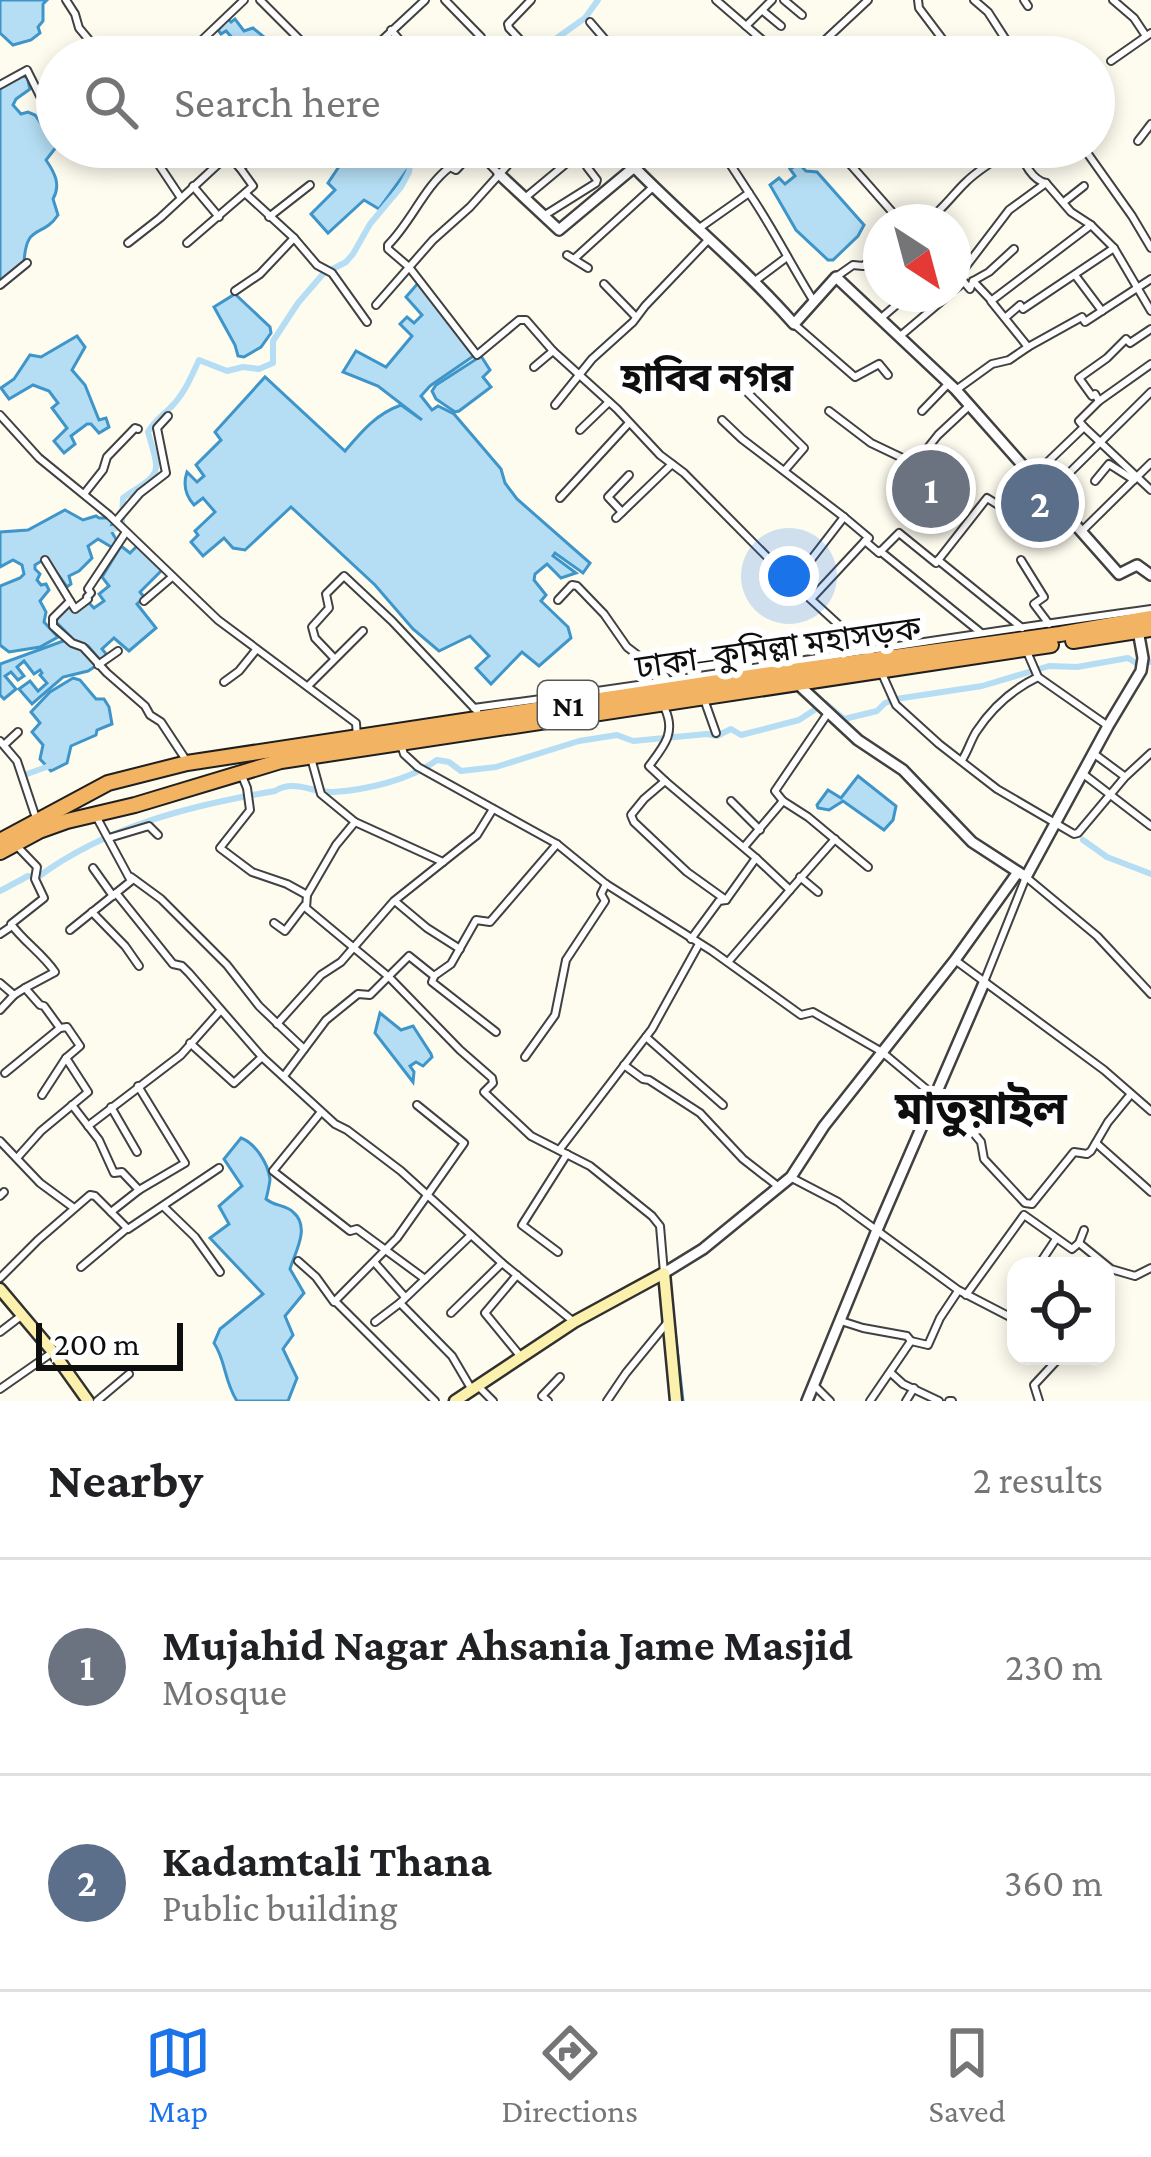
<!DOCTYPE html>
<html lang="en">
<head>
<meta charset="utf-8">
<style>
	body { margin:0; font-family:"Crimson Pro","Noto Sans Bengali",serif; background:#f2f2f2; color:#202124 }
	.controls { position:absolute; right:36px; bottom:36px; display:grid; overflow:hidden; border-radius:24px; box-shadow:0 6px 18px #0003 }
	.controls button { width:108px; height:108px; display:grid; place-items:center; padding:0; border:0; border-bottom:3px solid #e0e0e0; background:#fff; color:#202124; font:60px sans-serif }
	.compass { position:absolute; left:863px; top:204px; width:108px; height:108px; border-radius:50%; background:#fff; box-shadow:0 6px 18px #0003; rotate:144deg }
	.scale { position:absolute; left:36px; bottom:30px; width:147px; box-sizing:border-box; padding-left:12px; border:6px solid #0e0e0e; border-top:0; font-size:33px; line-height:42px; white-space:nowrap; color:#0e0e0e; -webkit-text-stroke:9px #fff; paint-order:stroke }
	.you { position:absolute; left:789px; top:576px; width:42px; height:42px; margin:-30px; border:9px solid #fff; border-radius:50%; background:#1a73e8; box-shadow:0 0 0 18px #1a73e833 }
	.badge { display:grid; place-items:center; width:78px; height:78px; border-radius:50%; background:#1a73e8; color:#fff; font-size:39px; font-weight:700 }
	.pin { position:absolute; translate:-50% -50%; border:6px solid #fff; box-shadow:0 3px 12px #0006 }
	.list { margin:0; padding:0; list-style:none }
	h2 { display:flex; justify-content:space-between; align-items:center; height:156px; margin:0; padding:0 48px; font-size:51px }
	h2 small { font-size:39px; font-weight:400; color:#757577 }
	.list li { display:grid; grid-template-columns:78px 1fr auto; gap:36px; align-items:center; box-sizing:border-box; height:216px; padding:0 48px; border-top:3px solid #e0e0e0 }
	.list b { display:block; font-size:45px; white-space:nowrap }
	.list p { margin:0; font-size:39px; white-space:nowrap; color:#757577 }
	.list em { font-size:39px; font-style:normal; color:#757577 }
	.icon { flex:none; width:66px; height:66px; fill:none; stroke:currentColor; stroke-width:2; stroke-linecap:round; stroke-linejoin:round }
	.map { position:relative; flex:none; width:1151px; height:1401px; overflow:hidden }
	.search { position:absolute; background:#fff; box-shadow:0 6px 18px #0003; left:36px; right:36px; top:36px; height:132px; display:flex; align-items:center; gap:30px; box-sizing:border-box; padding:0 42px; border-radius:66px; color:#757577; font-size:45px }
	.sheet { height:588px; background:#fff }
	nav { display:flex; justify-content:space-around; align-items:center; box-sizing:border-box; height:168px; border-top:3px solid #e0e0e0; background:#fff; font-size:33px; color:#757577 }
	nav a { display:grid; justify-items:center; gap:6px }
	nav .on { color:#1a73e8 }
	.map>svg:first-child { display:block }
</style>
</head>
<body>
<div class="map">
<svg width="1151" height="1401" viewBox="0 0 1151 1401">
	<rect width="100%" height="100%" fill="#fefbef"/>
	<!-- water -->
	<g fill="#b5def4" stroke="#3e95c9" stroke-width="3">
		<path d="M0,0h47l-4,4v17l-5,6 2,6 -9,7 -18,5 -13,-12z"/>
		<path d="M228,19l3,3 4,-3 9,12 9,-3 27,22 7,-6 12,13h-82l1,-6 8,2 10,-11 -10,-11 -5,3 -3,-4z"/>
		<path d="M20,76l7,1 3,12 -14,10 -3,6 8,9 7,-2 7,3 22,31 -11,14c9,13 15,25 7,39l5,16c-16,24 -32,7 -34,48l-24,19v-194z"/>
		<path d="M367,147h46l-6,7 1,15 -29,40 -15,-9 -36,33 -17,-19 24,-24 -7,-7 12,-18 -5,-6 12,-10 10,9z"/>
		<path d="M799,164l7,7 11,1 47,53 -6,11 -25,24h-5l-32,-30 -26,-45 9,-7 6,6 10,-8 -5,-7z"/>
		<path d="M419,282l56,73 -45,31 -9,10 11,14 6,-4 16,8 47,55 4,14 12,16 73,64 -7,10 -28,-20 -2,3 23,17 -15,5 -14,-14 -12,10 -1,6 12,15 -5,6 27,26 3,11 -32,28 -17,-14 -31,32 -15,-16 13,-12 -19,-20 -31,15 -26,-22 -38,-44 -84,-78 -46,43 -12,-2 -9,-10 -21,18 -12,-14 7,-7 -3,-4 20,-19 -12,-14 -9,7c-9,-10 -11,-21 -7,-33l10,10 7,-6 -8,-11 25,-25 -6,-8 50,-55 80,74c17,-20 31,-37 56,-46l21,15 -44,-34 -35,-14 13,-21 30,16 26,-31 -12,-12 7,-7 7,6 8,-8 -16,-18z"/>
		<path d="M235,294l35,33 1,6 -10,14 -17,10 -6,-1 -3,-11 -21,-38z"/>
		<path d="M77,336l8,11 -13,23 13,15 14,35 7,-2 3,9 -10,6 -8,-9h-4l-16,12 4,8 -11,9 -10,-12 13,-13 -15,-20 6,-5 -9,-12 -16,-6 -24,14 -8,-11 13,-9 16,-24 11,2z"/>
		<path d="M481,356l9,14 -7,7 8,10 -32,24 -4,1 -19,-13 -4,-8 4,-6z"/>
		<path d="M65,510l18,10 13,-4 3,2h10l4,4 -3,7 7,12 -4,7 -15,-9 -10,7 4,12 -13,13 -10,5 2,8 -4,3 -21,-29 -11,7v4l5,5 -3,6 4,5 5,-1 3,6 -9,11 6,11 -2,10 14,15 -18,10 -31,5 -9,-7v-59l20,-8 4,-4 -2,-9 -9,-5 -13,7v-35l28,-2z"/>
		<path d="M121,546l9,7 7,-7 25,24 -22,22 4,5 -7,7 19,24 -27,23 -15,-13 -12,11 5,6 -7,5 -12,-14 -13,-5 -19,-19 4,-9 9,-8 6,6 13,-9 6,6 10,-7 -5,-7 10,-8 -7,-9z"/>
		<path d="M66,640l17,11 13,15 -8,5 -25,6 -31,27 -13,-15 11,-8 8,10 9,-8 -7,-8 2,-2 -2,-3 -6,4 -10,-13 -7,6 7,9 -6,4 -7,-8 -6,4 11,13 -12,10 -4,-4v-31z"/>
		<path d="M73,678l7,2 16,19h8l5,8 3,17 -15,6 -1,5 -25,11 -4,17 -16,8 -11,-12 3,-14 -11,-13 8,-9 -9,-11 19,-20z"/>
		<path d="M858,776l38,30 -3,14 -9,10 -41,-29 -14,9 -11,-2 -1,-3 11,-15 13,8z"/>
		<path d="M380,1013l21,17 12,-4 18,28 1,3 -9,9 -7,-4 -6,4 4,6 -1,10 -38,-49z"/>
		<path d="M241,1138c14,5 27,25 29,41 0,3 -3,17 -4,20 8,7 20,6 27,13 18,15 2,40 -3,57l14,24 -19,23 8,19 -10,14 14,29 -9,23h-51c-13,-20 -11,-40 -23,-58l6,-14 43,-35 -53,-56 19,-14 -10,-18 23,-20 -18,-27z"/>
	</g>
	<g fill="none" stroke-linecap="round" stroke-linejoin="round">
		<!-- stream -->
		<path stroke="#3e95c9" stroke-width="3" d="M673,1313l10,88"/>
		<!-- canal -->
		<g stroke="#b5def4" stroke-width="6">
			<path d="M530,57l55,-39 13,-18"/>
			<path d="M107,530l10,-2 5,-6 1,-24c39,-27 38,-20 25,-66 7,-12 13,-15 22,-24 14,-13 21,-31 29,-48l28,11 16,-4 16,2 14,-6v-22l25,-38 25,-29 23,-12 7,-8 17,-30 31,-37 8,-15 2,-14 15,-11"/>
			<path d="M27,774l25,-9"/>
			<path d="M1083,840l24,17 44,17"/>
			<path d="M0,891l28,-15 10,1c69,-51 154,-72 237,-86 20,-12 37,2 58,1 33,-2 77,-12 104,-32l12,2 12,9 35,-4 83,-26 38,-6 16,6 74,-7 10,2 14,-7 10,6 58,-15 26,-17 19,16 33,-8 8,-8 11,-4 86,-13 67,-20 28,1 51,-9 8,5 15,-1"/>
		</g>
		<!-- minor casing -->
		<g stroke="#414141" stroke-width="10">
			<g id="minor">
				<path d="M66,0l9,14 4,14 16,19 -8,10"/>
				<path d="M260,0l57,57"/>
				<path d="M445,0l36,37"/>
				<path d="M531,0l-23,24 1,4 27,29"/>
				<path d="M716,0l66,57"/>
				<path d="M784,0l18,15"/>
				<path d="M918,0l1,8 37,49"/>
				<path d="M974,0l14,12 29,45"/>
				<path d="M1024,0l4,6"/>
				<path d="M1113,0l21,18 12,18"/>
				<path d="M763,11l18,15"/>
				<path d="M590,22l30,35"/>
				<path d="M746,26l26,-26"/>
				<path d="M391,30l23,27"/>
				<path d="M705,43l12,14"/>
				<path d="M204,57l6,-5 -9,-11 43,-41"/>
				<path d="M364,57l61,-57"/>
				<path d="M740,57l16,-21"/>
				<path d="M807,57l61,-57"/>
				<path d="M992,57l17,-10"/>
				<path d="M1111,61l40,-28"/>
				<path d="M0,85l27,-15 13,26 17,-10"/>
				<path d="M1138,141l13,-17"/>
				<path d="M147,147l34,51"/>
				<path d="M601,147l4,3 3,-3"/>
				<path d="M835,147l66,75"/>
				<path d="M1017,147c6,13 14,33 29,36l25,29 20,13"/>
				<path d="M1083,147l49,69 19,32"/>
				<path d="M499,174l-22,-23 -4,1 -17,18 -6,-3c-26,20 -38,54 -62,78v4l21,18 68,88 42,-35h7l27,31 64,58 43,46 24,18 109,110 82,75"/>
				<path d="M193,186l26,31"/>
				<path d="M749,193c24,35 42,72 64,107"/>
				<path d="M526,197l60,-50"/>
				<path d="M1065,201l19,-15"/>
				<path d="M545,215l51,-32 1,-3 -10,-13"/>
				<path d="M269,217l41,-32"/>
				<path d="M923,222c16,-7 30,-28 43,-40 14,-14 33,-24 49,-35"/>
				<path d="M698,229l51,-36 -30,-46"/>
				<path d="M294,238l23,27 15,8 35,49"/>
				<path d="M128,243l32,-25 68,-63 12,13 25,-21"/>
				<path d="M187,243l66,-57 -13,-18"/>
				<path d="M1114,248l37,63"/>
				<path d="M567,255l21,13"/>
				<path d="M574,259l79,-72"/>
				<path d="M953,270l5,3 6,-4 45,-59 37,-27"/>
				<path d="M1075,275l27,36"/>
				<path d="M836,277l17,-12 10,1 18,-12"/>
				<path d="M755,281l32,-24"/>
				<path d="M973,281l18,19"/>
				<path d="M604,284l32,33"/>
				<path d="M0,285l27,-22"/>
				<path d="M235,291l25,-17 34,-36 -48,-44"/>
				<path d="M953,291l11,-9 6,7 3,-8 16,-9 25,-23"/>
				<path d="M376,305l57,-65 37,-33 54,-60"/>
				<path d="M880,319l29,-25"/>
				<path d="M794,324l61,53 24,-13 9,11"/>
				<path d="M899,337l51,-43"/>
				<path d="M1028,347l54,-30 3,5 66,-43"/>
				<path d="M534,367l19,-16"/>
				<path d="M956,390l36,-26 17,-4 19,-13 -37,-46 100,-76 23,23 -91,61 -3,-4 -15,13"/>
				<path d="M747,392l57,56 -19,22"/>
				<path d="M1099,401l-4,-7 -3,2 -13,-18 28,-20 19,-19 4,4 21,-14"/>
				<path d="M555,405l37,-46 41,-37 12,-16 64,-67"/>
				<path d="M829,411l42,32 44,21 23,-29 31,-29"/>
				<path d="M922,411l27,-28"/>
				<path d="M0,415l39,43 70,57 109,105 138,103 1,14"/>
				<path d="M722,420l20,19 102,78"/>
				<path d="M1084,427l67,63"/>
				<path d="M580,430l29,-28"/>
				<path d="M1095,481l14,-17 25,16"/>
				<path d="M84,494l19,-24 4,-13 28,-29 3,1"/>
				<path d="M1048,494l103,-102"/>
				<path d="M560,498l69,-75"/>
				<path d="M622,512l-14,-15 21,-22"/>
				<path d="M616,518l56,-54"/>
				<path d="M116,521l24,-28 26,-20 -9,-45 11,-12"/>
				<path d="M1081,532l70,-69"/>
				<path d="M880,551l100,81"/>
				<path d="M45,560l30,49 13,-10 -1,-2 4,-4 -3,-4 38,-57"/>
				<path d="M938,560l84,68"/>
				<path d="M1021,560l23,37 -10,7 15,20"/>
				<path d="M793,583l51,-66 25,21 -4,3 14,12 20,-20 37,30 51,-65 16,10 29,-31 52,-50 -5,-6 20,-20 52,-37"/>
				<path d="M811,599l54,-58"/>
				<path d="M558,600l14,-15 5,1 27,28 23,33 38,29 6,9"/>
				<path d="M70,601l-17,17v8l19,17 11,4 24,26 38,33 5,9 11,7 25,38"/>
				<path d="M144,601l28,-24"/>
				<path d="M1028,654l10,23 70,49"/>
				<path d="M334,658l-19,-20 -3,-11 17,-19 -3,-14 18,-18 48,45 85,90"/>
				<path d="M98,665l20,-14"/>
				<path d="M883,676l13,29 43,39 58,45 77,45 4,-1 47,-56 26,-24"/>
				<path d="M224,682l15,-11 17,-21"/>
				<path d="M308,686l55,-55"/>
				<path d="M705,702l11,31"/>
				<path d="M474,708c226,-30 451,-68 677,-99"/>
				<path d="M665,709c11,24 -1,37 -16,57l16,15"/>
				<path d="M828,713l-53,78 8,10 25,16 60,50"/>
				<path d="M0,741l17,20 19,57"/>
				<path d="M4,745l14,-13"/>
				<path d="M402,748l2,6 14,13 139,77 49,40 106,67 89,64 12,-3 69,40 80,67 19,23 3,17 41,44 7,1 42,-52 13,2 4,-3 17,-29 23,-28"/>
				<path d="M1093,753l31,23"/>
				<path d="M962,760c6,-9 8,-18 14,-28 15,-23 37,-43 62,-55"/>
				<path d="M1082,773l69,53"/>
				<path d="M242,776l5,12 3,22 -30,38 32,24 35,12 20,11 -1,13 83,69 71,73 32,28 1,5 -9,9 47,44 59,30 62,50 8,10 4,47"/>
				<path d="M731,801l29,29"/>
				<path d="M109,838l40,-12 9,9"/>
				<path d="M15,844l22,23 -2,12 9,19 -33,26c13,18 31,29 44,48l-30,16"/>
				<path d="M744,847l39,-46"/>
				<path d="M443,862l34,-27 16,-26"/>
				<path d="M93,868l20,28"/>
				<path d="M131,877l30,22 66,66 32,41 45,43"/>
				<path d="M800,877l18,15"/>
				<path d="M116,893l57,71 9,2 7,7 73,84 73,67 12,6 54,41 101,92 72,59"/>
				<path d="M307,895l29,-50 19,-23 -34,-28 -10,-36"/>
				<path d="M726,900l-39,-28 -53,-50 -3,-7 13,-16 21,-18 91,77"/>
				<path d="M396,902l31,26 33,21"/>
				<path d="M92,912l33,34 14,20"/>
				<path d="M274,923l11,8 19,-25"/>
				<path d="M70,930l61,-49 -35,-65"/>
				<path d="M0,934l12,-8"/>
				<path d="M691,939l28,-38 7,-1 30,-42 34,32 45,-51"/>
				<path d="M955,960l149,110 47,41"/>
				<path d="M728,962l62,-72"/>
				<path d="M434,977l-2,5 64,50"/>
				<path d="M984,982l42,-105 71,59 54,58"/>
				<path d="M0,983l14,12 11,-7 15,17 4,1 16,22 7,-1 13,19 -14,12 22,34 -47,39 -24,27"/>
				<path d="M0,1010l14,-15"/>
				<path d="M277,1024l44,-49 20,-13 53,-61 49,-39 -88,-40"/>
				<path d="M646,1037l77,68"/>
				<path d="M190,1043l44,40 28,-26"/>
				<path d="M525,1057l30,-42 11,-55 39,-59 -4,-7 5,-10"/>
				<path d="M624,1065l19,14 6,1 51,33 43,46 36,28"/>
				<path d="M5,1073l55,-45"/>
				<path d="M284,1076l42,-56 32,-26 12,1 39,-39 25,20 17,-12 25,-44 14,2 67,-78"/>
				<path d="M138,1086l47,77 -46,27"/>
				<path d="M42,1095l24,-37"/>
				<path d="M72,1105l27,35 15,33 8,-1 17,18 -28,22"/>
				<path d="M111,1107l26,45"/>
				<path d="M321,1112l-48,59 77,60 7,-2 68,50"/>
				<path d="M88,1126l93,-71 39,-44"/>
				<path d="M0,1141l40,42 34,25"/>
				<path d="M1096,1143l55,49"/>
				<path d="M560,1149l92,-120 47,-85"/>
				<path d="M792,1178l46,24 120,88 58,30"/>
				<path d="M0,1196l4,-4"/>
				<path d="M163,1206l32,31 25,35"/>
				<path d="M1079,1243l32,26 24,7 16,-8"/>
				<path d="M558,1252l-36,-27 45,-71"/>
				<path d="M298,1261l18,16 18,25 63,-64 67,-95 -47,-38"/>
				<path d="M375,1263l30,34"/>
				<path d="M1038,1266l18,-27"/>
				<path d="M81,1267l44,-37"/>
				<path d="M517,1275l-32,38 36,44"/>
				<path d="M0,1278l38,-38 52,-45 5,1 33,33 91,-61"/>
				<path d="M966,1295l58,-80 48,34 7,-6 5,-13"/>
				<path d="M335,1301l100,100"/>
				<path d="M400,1303l52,53 20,34"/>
				<path d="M451,1313l51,-50"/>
				<path d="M841,1321l22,7 44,8 4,5"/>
				<path d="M375,1322l25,-19 71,-68"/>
				<path d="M0,1332l21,-16"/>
				<path d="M891,1373l12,11 36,17"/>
				<path d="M814,1385l16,16"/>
				<path d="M478,1386l15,15"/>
				<path d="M0,1389l53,-37"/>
				<path d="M97,1401l32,-27"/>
				<path d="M548,1401l-6,-5 18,-19"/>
				<path d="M607,1401l19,-28 41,-50"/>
				<path d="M870,1401l41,-60 17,4 12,-27 18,-27"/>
				<path d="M906,1401l8,-13"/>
				<path d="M949,1401h3"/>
				<path d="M1039,1401l-5,-16 27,-29"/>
			</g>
		</g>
		<!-- tertiary casing -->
		<g stroke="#414141" stroke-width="14">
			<g id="tertiary">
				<path d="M499,174l60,56 73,-61h4c52,53 109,99 158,155l42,-47 120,113 163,184 18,-9 14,10"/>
				<path d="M802,688l56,52 45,30 69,72 54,35 82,-151 33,-55 2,-13 -4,-22"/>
				<path d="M664,1273l39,-24 88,-72 33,-51 131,-166 63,-88"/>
				<path d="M807,1401l70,-171 107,-247"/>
			</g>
		</g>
		<!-- secondary casing -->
		<g stroke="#303030" stroke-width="15">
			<g id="secondary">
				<path d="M0,1289l53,63 35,49"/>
				<path d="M455,1401l119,-79 90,-49 12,128"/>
			</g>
		</g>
		<!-- trunk casing -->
		<g stroke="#1f1f1f" stroke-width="18">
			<g id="trunk">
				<path d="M1073,641l78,-12"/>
				<path d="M0,841l108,-58 79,-20 577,-88 296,-41 91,-16"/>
				<path d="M0,852l39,-21 28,-10 68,-16 146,-44 770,-116"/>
			</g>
		</g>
		<!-- minor -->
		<use href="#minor" stroke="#fff" stroke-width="6"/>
		<!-- tertiary -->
		<use href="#tertiary" stroke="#fff" stroke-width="9"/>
		<!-- secondary -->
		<use href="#secondary" stroke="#fcf1ac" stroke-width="10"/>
		<!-- trunk -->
		<use href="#trunk" stroke="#f2b462" stroke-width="14"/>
	</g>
	<g text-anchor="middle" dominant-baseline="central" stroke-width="12" stroke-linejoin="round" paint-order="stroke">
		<!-- shield labels -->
		<rect fill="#fff" stroke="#565656" stroke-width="3" x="538" y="681" width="60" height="48" rx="9"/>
		<g font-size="30" font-weight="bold" fill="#0e0e0e">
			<text x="568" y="705">N1</text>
		</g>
		<!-- street labels -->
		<g font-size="33" fill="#0e0e0e" stroke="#fff">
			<text transform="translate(778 647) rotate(-8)">ঢাকা–কুমিল্লা মহাসড়ক</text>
		</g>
		<!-- quarter labels -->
		<g font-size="39" font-weight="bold" fill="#0e0e0e" stroke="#fff">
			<text x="707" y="377">হাবিব নগর</text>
		</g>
		<!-- district labels -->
		<g font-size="45" font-weight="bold" fill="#0e0e0e" stroke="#fff">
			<text x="981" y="1109">মাতুয়াইল</text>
		</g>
	</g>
</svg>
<div class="controls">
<button><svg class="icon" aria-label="locate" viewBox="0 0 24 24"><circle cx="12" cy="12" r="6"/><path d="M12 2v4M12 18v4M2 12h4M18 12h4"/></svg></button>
</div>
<svg class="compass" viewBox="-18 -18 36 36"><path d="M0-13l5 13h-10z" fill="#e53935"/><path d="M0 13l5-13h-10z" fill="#757577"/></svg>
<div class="scale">200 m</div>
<div class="you"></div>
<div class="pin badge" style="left:931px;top:489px;background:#6b7280">1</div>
<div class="pin badge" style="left:1040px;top:503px;background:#5c6f8a">2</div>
<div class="search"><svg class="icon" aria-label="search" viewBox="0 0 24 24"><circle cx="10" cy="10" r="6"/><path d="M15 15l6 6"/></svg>Search here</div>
</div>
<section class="sheet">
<h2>Nearby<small>2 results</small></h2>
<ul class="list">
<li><span class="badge" style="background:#6b7280">1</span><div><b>Mujahid Nagar Ahsania Jame Masjid</b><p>Mosque</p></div><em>230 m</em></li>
<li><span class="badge" style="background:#5c6f8a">2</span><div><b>Kadamtali Thana</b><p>Public building</p></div><em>360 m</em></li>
</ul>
</section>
<nav>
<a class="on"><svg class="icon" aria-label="map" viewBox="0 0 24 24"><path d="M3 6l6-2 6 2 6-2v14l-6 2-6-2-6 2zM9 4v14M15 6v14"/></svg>Map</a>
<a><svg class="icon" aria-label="directions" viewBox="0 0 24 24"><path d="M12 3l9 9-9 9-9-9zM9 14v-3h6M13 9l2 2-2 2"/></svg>Directions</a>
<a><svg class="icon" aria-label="saved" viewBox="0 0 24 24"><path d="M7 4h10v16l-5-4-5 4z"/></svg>Saved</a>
</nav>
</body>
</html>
